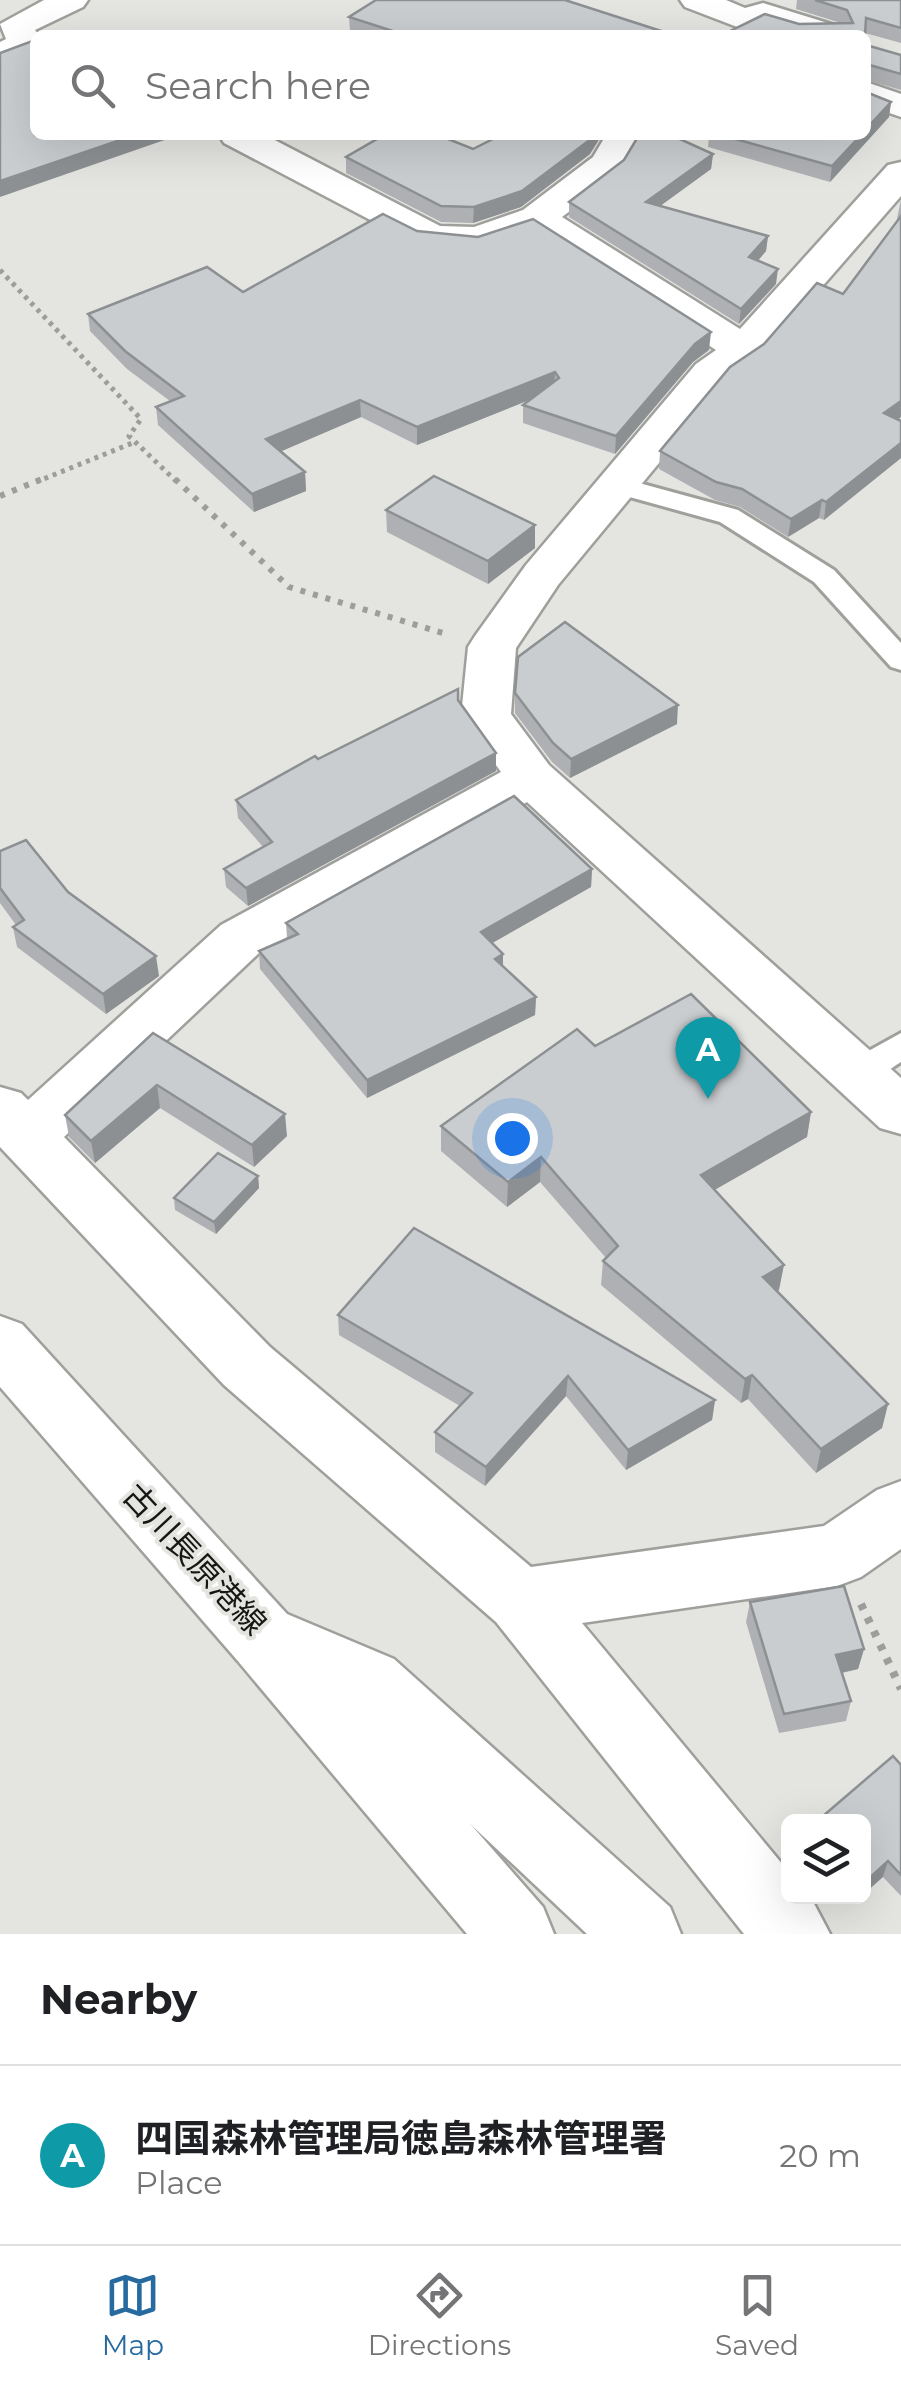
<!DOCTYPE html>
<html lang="en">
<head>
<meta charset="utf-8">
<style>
	body { margin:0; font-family:Montserrat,"Noto Sans JP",sans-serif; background:#f2f2f2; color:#202124 }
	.controls { position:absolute; right:30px; bottom:30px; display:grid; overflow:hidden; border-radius:15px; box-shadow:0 10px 40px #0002 }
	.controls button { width:90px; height:90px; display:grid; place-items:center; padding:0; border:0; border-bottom:2px solid #e0e0e0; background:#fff; color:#202124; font:50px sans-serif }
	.you { position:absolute; left:512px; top:1138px; width:35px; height:35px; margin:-25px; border:8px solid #fff; border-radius:50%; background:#1a73e8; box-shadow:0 0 0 15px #1a73e833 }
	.badge { display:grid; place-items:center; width:65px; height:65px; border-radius:50%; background:#266a9f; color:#fff; font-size:32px; font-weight:700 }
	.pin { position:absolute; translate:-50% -82px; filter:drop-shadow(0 2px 5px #0008) }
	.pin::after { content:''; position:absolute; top:52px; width:35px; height:30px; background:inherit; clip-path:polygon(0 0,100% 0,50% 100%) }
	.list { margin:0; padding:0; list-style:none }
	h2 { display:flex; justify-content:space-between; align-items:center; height:130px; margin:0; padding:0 40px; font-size:42px }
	h2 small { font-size:32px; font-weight:400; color:#757577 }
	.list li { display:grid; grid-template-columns:65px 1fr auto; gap:30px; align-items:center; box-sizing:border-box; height:180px; padding:0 40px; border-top:2px solid #e0e0e0 }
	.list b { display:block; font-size:38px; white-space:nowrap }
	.list p { margin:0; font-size:32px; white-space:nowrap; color:#757577 }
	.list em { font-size:32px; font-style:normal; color:#757577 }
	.icon { flex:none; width:55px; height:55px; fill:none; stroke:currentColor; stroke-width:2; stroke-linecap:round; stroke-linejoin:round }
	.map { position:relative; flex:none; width:901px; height:1934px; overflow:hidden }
	.search { position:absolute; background:#fff; box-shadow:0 10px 40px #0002; left:30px; right:30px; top:30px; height:110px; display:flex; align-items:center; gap:25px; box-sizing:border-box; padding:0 35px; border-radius:15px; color:#757577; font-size:38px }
	.sheet { height:310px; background:#fff }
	nav { display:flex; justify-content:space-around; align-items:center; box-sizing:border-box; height:140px; border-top:2px solid #e0e0e0; background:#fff; font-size:28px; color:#757577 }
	nav a { display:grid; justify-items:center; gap:5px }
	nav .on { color:#266a9f }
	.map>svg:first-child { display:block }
</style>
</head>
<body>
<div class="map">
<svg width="901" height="1934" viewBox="0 0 901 1934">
	<rect width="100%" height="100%" fill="#e4e5e1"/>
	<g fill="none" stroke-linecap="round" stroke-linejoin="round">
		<!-- service casing -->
		<g stroke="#9fa09c" stroke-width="6">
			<g id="service">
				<path d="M617,477l121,33 96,60 67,73v27l-10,-3 -77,-85 -94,-60 -112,-31 -4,-6z"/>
				<path d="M901,1033v29c-18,11 -34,27 -56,20l-5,-9 5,-9z"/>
			</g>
		</g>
		<!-- minor casing -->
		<g stroke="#9fa09c" stroke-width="5">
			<g id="minor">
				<path d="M44,0h44l-5,7 -48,23 4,5h-4v17l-35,14v-24l6,-3 -6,-15z"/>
				<path d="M680,0h46l19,8 18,-5 81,25 5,7h-52l-33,-10 -19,5 -60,-23z"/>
				<path d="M866,82l35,12v23l-35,-12z"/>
				<path d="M219,135h46l175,91 34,1 49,-17 70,-53 13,-22h36l-21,37 -59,45 178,112 148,-164 13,-3v34l-142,163 -33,23 -168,203 -42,63 -5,66 38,51 352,313v56l-21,-6 -353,-326 -268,151 -195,184 206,210 261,220 293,-41 53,-36 24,-9v68l-40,28 -24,9 -255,37 206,248v25h22l20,38h-86l-248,-312 -272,-237 -224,-238v-60l21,6 7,7 193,-175 280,-153 -40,-56 7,-69 7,-11 51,-71 170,-201 20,-14 -183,-118 -55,19 -60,-6 -194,-102z"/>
				<path d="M262,1605l25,9 256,293 11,27h-87l-230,-274 -10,-23 10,-23z"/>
			</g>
		</g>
		<!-- secondary casing -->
		<g stroke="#9fa09c" stroke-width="5">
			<path id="secondary" d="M0,1316l22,8 265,290 107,45 276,248 11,27h-94l-243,-229 -107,-45 -237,-273z"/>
		</g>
		<!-- path-far2 -->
		<g stroke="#9d9e9b" stroke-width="5" stroke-dasharray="4 5" stroke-linecap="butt">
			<path d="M0,270l141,149 -12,17 48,46"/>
			<path d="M36,482l99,-40"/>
		</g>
		<!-- path-far1 -->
		<g stroke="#9d9e9b" stroke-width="6" stroke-dasharray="5 8" stroke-linecap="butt">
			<path d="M175,479l114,108 154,46"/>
			<path d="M0,496l42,-17"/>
		</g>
		<!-- path -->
		<path stroke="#9d9e9b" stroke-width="8" stroke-dasharray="6 9" stroke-linecap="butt" d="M861,1604l40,85"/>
		<!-- service -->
		<use href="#service" fill="#fff" fill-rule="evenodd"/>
		<!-- minor -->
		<use href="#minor" fill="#fff" fill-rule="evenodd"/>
		<!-- secondary -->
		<use href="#secondary" fill="#fff" fill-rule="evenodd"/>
	</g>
	<!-- wall -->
	<g fill="#aeb0b3">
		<path d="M797,0h104v43l-36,-10 -66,-9 42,-1 -45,-14z"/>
		<path d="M349,17l311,18h-298l-12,-4z"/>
		<path d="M866,45l35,10v35l-35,-10z"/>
		<path d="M891,102l-2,15 -59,65 -122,-35 1,-12h157z"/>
		<path d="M473,149l117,5 -69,53 -48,16 -32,-1 -95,-49v-16z"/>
		<path d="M713,154l-2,15 -51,37 108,30 -2,15 -8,10 18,23 -37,40 -170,-107v-15z"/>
		<path d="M901,199v218l-3,3 3,1v37l-77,62 -5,-2 -31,19 -48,-30 -25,-7 -56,-31 1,-18 183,-157 55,-75h-1z"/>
		<path d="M417,231l292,119 -16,12 -78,92 -92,-31v-18l9,-6 -115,46 -56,-28 -80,34 24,21 1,19 -52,21 -96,-87 -2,-18 14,-6 -43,-32 -37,-38 -2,-17 155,-22z"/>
		<path d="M386,510l149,38 -47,36 -101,-52z"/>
		<path d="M515,693l162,31 -107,54 -18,-16 -37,-49z"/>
		<path d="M458,700l38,71 -248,135 -22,-19 -2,-18 39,-22 -25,-29 -2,-18 82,-41z"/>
		<path d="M0,851l68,41 91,84 -53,38 -89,-67 -4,-20 3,-2 -16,-22z"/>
		<path d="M592,869l-1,18 -99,56 11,11v12l33,31 -1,18 -168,83 -107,-129 -1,-18 28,-13 -1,-15z"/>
		<path d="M153,1033l134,103 -33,31 -94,-59 -65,55 -26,-26 -4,-22z"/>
		<path d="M595,1046l216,66 -4,25 -93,53 65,100 -2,1 111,113 -6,24 -66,45 -68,-74 -7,4 -140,-118 2,-24 3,-3 -66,-76 -33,25 -66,-56v-25z"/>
		<path d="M258,1176l1,12 -43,46 -41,-24 -1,-12z"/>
		<path d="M338,1315l377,85 -3,20 -86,50 -60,-74 -81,90 -50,-34v-20l25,-26 -121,-71z"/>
		<path d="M750,1602l114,47 -6,20 -16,4 9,28 -5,20 -67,12 -33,-111z"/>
		<path d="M901,1765v131l-18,-19z"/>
	</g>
	<!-- shaded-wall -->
	<g fill="#8d9092">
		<path d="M891,102l-2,15 -59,65 2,-16 29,-31h5v-6z"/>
		<path d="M135,135h44l-179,62v-16z"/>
		<path d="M593,135h9l-12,19 -69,53 -48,16 1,-16z"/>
		<path d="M713,154l-2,15 -66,48 1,-15z"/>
		<path d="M768,236l-2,15 -18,21 1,-15z"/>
		<path d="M778,269l-2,15 -37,40 2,-15z"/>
		<path d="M711,332l-2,18 -16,12 -78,92 1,-18 79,-92z"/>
		<path d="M555,372l-1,18 -137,55v-18z"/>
		<path d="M360,400l1,17 -93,40 -2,-18z"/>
		<path d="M901,401v16l-20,14 3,-18z"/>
		<path d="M901,443v15l-77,62 2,-18z"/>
		<path d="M305,472l1,19 -52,21 -2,-18z"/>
		<path d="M822,500l-3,18 -31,19 3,-18z"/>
		<path d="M535,525v23l-47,36v-23z"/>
		<path d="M678,705l-1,19 -107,54 1,-19z"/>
		<path d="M496,753v18l-248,135 -2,-18z"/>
		<path d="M592,869l-1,18 -111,63 1,-18z"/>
		<path d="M503,954v18l-8,-13z"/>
		<path d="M156,956l3,20 -53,38 -3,-20z"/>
		<path d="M536,997l-1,18 -168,83v-18z"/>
		<path d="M157,1085l3,23 -65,55 -4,-22z"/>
		<path d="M811,1112l-4,25 -110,63 4,-25z"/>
		<path d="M285,1114l2,22 -33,31 -2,-22z"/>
		<path d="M541,1157l-1,25 -33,25 1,-25z"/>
		<path d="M258,1176l1,12 -43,46 -2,-12z"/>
		<path d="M784,1265l-5,25 -20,11 4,-24z"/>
		<path d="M752,1375l-4,24 -7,4 4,-24z"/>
		<path d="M568,1376l-2,20 -81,90 1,-19z"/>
		<path d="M715,1400l-3,20 -86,50 2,-20z"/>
		<path d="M888,1404l-6,24 -66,45 5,-24z"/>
		<path d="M864,1649l-6,20 -27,6 5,-20z"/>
		<path d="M888,1861l-5,16 -19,17v-11z"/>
	</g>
	<!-- building -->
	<g fill="#cacdd0" stroke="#8d9092" stroke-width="2.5">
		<path d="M376,0h189l96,31 -6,4h-250l-56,-18z"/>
		<path d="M815,0h86v28l-35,-10 -1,17h-143l43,-21 34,10 54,-1 -6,-13z"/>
		<path d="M35,40v95h100l-135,46v-128z"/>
		<path d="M866,45l35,10v19l-35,-10z"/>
		<path d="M866,92l25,10 -25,27z"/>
		<path d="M384,135h54l35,14 28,-14h92l-2,4 -69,52 -48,16 -33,-1 -95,-49z"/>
		<path d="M639,135h32l42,19 -67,48 122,34 -19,21 29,12 -37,40 -172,-107 55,-42z"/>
		<path d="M721,135h140l-29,31z"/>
		<path d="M383,214l34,17 61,6 55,-18 178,113 -16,12 -79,92 -93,-31 36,-27 -4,-6 -138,55 -57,-27 -94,39 39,33 -53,22 -96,-87 28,-11 -59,-45 -37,-37 119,-47 36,25z"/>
		<path d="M901,216v185l-17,12 17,8v22l-75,59 -4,-2 -31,19 -49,-30 -26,-7 -56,-31 70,-84 34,-23 53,-61 26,11z"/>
		<path d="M434,476l101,49 -47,36 -102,-51z"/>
		<path d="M565,622l113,83 -107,54 -18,-16 -38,-50 3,-36z"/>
		<path d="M458,689v11l38,53 -250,135 -22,-19 48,-27 -36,-42 79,-44 3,3z"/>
		<path d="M514,796l78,73 -111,63 22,22 -8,5 41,38 -169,83 -108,-129 39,-17 -12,-11z"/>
		<path d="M26,840l42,52 88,64 -53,38 -90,-67 11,-7 -24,-32v-37z"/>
		<path d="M691,994l120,118 -110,63 83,90 -21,12 125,127 -67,45 -69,-74 -7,4 -142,-118 15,-15 -77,-89 -33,25 -67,-56 136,-97 18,17z"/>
		<path d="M153,1033l132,81 -33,31 -95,-60 -66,56 -26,-26z"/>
		<path d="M218,1153l40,23 -44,46 -40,-24z"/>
		<path d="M414,1228l301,172 -87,50 -60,-74 -82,91 -51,-35 37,-39 -134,-78z"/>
		<path d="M844,1586l20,63 -28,6 15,46 -67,13 -34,-112z"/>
		<path d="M893,1756l8,9v110l-13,-14 -24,22v-61h-48z"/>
	</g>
	<g text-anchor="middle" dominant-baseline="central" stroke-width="8" stroke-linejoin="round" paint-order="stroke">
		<!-- near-street labels -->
		<g font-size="32" fill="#161614" stroke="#e4e5e1">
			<text transform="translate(195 1559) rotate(47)">古川長原港線</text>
		</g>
	</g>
</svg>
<div class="controls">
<button><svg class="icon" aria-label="layers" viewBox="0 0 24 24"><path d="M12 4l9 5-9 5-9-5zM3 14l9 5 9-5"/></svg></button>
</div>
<div class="you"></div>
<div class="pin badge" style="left:708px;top:1099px;background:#0f9aa8">A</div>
<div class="search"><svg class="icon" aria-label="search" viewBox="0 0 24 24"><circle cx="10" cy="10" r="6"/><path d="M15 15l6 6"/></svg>Search here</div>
</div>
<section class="sheet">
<h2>Nearby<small></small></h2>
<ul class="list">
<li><span class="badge" style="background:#0f9aa8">A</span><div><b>四国森林管理局徳島森林管理署</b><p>Place</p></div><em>20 m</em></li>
</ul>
</section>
<nav>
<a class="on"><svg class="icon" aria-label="map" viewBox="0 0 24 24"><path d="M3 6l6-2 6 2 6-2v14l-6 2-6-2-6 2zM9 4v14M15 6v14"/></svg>Map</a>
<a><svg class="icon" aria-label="directions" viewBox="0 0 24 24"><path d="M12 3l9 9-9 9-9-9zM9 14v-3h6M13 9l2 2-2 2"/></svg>Directions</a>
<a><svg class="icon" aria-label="saved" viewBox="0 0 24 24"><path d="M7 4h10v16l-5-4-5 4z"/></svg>Saved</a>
</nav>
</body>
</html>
